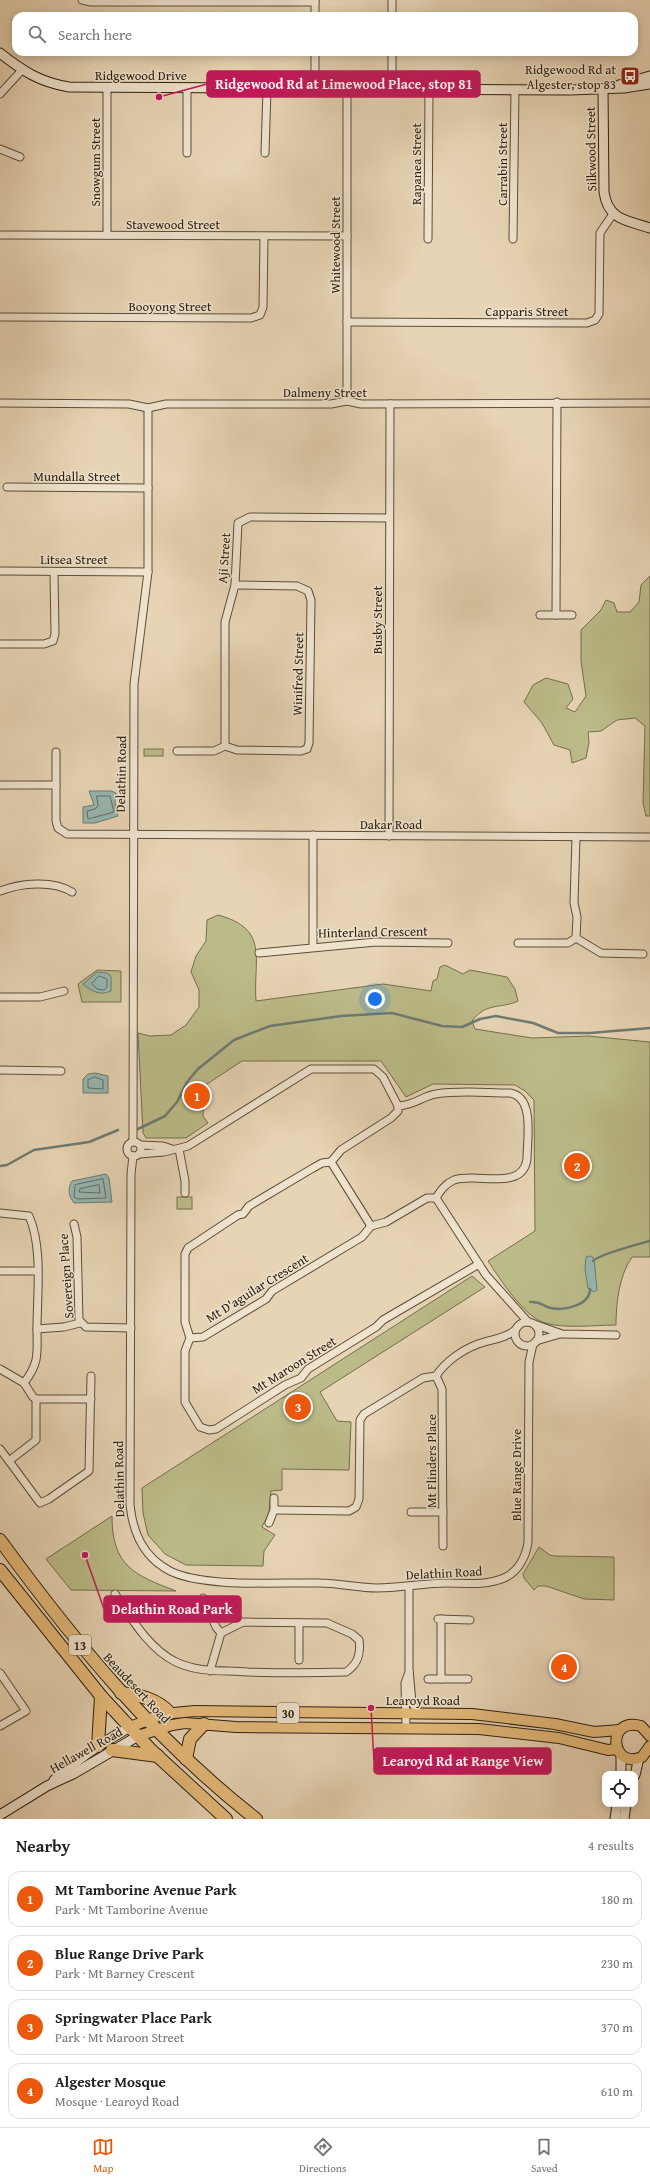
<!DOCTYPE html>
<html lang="en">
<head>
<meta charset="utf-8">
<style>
	body { margin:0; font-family:"Gentium Book Plus",serif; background:#f2f2f2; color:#202124 }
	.controls { position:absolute; right:12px; bottom:12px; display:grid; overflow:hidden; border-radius:8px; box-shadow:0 2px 10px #0003 }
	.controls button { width:36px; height:36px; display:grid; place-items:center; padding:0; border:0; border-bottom:1px solid #e0e0e0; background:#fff; color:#202124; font:20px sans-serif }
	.you { position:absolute; left:375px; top:999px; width:14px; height:14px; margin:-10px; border:3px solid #fff; border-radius:50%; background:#1a73e8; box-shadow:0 0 0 6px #1a73e833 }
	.badge { display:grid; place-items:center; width:26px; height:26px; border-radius:50%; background:#ea580c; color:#fff; font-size:13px; font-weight:700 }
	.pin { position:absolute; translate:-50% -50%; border:2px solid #fff; box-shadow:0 1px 4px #0006 }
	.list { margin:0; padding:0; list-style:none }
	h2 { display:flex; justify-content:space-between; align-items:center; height:52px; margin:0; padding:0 16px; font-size:17px }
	h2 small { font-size:13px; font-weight:400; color:#757577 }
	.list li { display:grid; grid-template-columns:26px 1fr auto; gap:12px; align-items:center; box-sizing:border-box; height:56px; margin:0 8px 8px; padding:0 8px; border:1px solid #e0e0e0; border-radius:12px }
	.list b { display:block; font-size:15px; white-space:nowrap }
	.list p { margin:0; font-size:13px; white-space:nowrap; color:#757577 }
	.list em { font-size:13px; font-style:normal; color:#757577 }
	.icon { flex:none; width:22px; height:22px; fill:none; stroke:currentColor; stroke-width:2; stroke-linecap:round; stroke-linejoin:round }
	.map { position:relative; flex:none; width:650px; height:1819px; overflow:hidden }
	.search { position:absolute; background:#fff; box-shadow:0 2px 10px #0003; left:12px; right:12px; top:12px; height:44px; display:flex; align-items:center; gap:10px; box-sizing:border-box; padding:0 14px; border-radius:12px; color:#757577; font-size:15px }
	.sheet { height:308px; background:#fff }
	nav { display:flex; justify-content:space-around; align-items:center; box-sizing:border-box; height:56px; border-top:1px solid #e0e0e0; background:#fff; font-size:11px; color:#757577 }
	nav a { display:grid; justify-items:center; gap:2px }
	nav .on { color:#ea580c }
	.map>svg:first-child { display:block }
</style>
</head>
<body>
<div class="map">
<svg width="650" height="1819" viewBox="0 0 650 1819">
	<rect width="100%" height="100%" fill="#e7d4b4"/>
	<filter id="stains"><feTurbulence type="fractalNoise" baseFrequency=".005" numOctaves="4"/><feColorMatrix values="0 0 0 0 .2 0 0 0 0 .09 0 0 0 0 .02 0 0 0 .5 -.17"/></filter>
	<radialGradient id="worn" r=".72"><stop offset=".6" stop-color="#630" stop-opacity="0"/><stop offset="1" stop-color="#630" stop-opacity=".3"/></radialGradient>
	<!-- green -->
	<g fill="#bbbb89" stroke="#746e4e">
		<path d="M650,576v240h-4l-3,-13 2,-77 -10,-8 -18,2 -16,11 -13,1 1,10 -3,16 -14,5 -2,-13 -16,-5 -12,-22 -18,-21 9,-17 13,-7 22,6 5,15 -7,9 9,4 11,-16 -5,-35v-31l20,-20 5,-10 8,3 3,9h13l9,-10 2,-17z"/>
		<rect x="144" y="749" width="19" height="7"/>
		<path d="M218,915c52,14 35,44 38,86l127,-17 48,7 2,-10 4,-2 3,-12 5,-2 18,9 7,-4 37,7 8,12 3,12c-17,8 -32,1 -46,20l3,8 57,9 56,-2 62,6v215h-18c-13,19 -16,46 -16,68 -21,0 -51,4 -71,-2 -21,-6 -45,-44 -57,-62l47,-30 -1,-131 -9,-9 -10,-6 -82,-1 -27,13 -25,-36h-139l-38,25 -1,30 5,7 -22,15h-40l-3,-5 -5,-100 12,3 21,-1 15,-10 13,-18v-17l-8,-18 5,-16 10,-15 1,-21z"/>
		<path d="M97,970l24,1v31h-39l-4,-18z"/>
		<rect x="177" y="1197" width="15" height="12"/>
		<path d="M472,1276l13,11 -165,105 17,29 14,1 -2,48 -67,-1v21l-11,1 -2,22 -7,14 13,8 -11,16 -1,15 -77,-1 -21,-11 -17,-19 -5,-22 -1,-25z"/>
		<path d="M112,1516c0,50 22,59 64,75l-105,-1 -25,-31z"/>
		<path d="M539,1547l11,8 5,1 59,1v43l-30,-1 -38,-13h-8l-4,4 -10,-12 -1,-4z"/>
	</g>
	<!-- water -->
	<g fill="#97b7b2" stroke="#6d7b72">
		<path d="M89,791h22l5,2 -1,10 3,13 -23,7h-12v-16l11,-2z"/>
		<path d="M97,972l10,1 4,3v15c-10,5 -21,0 -28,-7z"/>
		<path d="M95,1073l13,3v17h-25v-14l5,-5z"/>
		<path d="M106,1174l3,4 3,24 -38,1c-5,-6 -7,-15 -2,-22z"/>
		<path d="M590,1256l4,2 3,32 -3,2 -6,-4 -3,-19 1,-12z"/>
	</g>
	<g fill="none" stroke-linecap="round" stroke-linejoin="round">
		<!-- shore -->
		<g stroke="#626c62" stroke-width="1">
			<path d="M97,796h13l4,16 -26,7 -1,-8 8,-2 3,-3z"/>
			<path d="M99,976l8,3v8l-3,3 -7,-1 -5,-5z"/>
			<path d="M95,1077l8,3v9l-15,-1v-8z"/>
			<path d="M103,1179l3,19 -29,1 -3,-2 1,-12z"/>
			<path d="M99,1185l1,8 -21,-1 1,-3z"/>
		</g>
		<!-- stream -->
		<g stroke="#6d7b72" stroke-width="2.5">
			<path d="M138,1129l27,-13 12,-14 10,-20 11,-13 36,-29 36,-14 71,-10 51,-3 50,13 20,1 18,-8 16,-3 37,7 25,10h32l60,-5"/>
			<path d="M0,1166l7,-1 27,-15 55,-8 29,-12"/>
			<path d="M593,1261c7,-7 46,-17 57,-20"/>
			<path d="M530,1302c11,-1 12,4 21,6 14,3 39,-3 39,-19"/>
		</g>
		<!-- street casing -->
		<g stroke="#5c4d3a" stroke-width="9">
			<g id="street">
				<path d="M82,0l9,2h224"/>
				<path d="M315,16v-16"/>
				<path d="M392,16v-16"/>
				<path d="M187,89v64"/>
				<path d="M315,89v-37"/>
				<path d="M392,89v-37"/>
				<path d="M0,94l22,-24"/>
				<path d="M0,149l20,8"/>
				<path d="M265,153l2,-64"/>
				<path d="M0,235l347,1"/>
				<path d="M107,235v-147"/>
				<path d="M428,239l1,-150"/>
				<path d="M513,239l2,-150"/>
				<path d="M0,317l251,1 9,-3 3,-8 1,-70"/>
				<path d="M347,322l240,1 8,-3 4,-6 1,-81 13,-19"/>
				<path d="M347,401v-312"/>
				<path d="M0,403l129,1 19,4 18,-4h165l16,-3 14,3 289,-1"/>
				<path d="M7,487l141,1"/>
				<path d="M0,571l148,1"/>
				<path d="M540,615h32"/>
				<path d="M556,615l1,-213"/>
				<path d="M0,644h44l9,-3 2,-7 -1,-62"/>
				<path d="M225,746v-124l10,-37 3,-62 12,-6 139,1"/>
				<path d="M225,746l12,4 64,1 6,-2 2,-6 2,-143 -3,-9 -11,-5 -62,-1"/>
				<path d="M177,751h37l11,-5"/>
				<path d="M56,752v69l2,7 9,6 583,3"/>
				<path d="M0,785h56"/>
				<path d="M313,835v112"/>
				<path d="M389,836l1,-432"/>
				<path d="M0,891c21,-8 53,-11 72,1"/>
				<path d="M576,938l25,15 42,1"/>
				<path d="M518,943h50l8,-5 1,-21 -3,-14 2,-66"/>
				<path d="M259,953l117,-11 72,1"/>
				<path d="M0,997h40l24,-6"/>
				<path d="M0,1070l61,1"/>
				<path d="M398,1106c18,-1 24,-10 38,-12 24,-4 50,-1 74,-1 25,4 17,46 17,66 -4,33 -51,13 -73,21 -9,4 -13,10 -18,18l50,77 42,47"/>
				<path d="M398,1106v5l-7,7 -50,32 -10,12 40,64 15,-4 41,-24h9"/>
				<path d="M133,1142l1,-458 14,-112v-164"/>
				<circle cx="134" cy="1149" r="7"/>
				<path d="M140,1145l23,1 9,3"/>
				<path d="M179,1149l6,32v12"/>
				<path d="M139,1154l25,-2 24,-6 123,-77h63l9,8 15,29"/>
				<path d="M133,1156l-2,18 -1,331c3,28 13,52 40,66 34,17 110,11 150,12 19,0 38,5 57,5 23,0 47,-5 70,-5 19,0 38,3 57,-5 14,-6 22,-21 24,-36l1,-180 4,-18"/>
				<path d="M331,1162l-9,1 -9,5 -64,38 -6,8 -5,1 -50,33 -3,6v68l5,16 13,-1 63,-38 6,-8 90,-54 9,-11"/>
				<path d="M0,1213l29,3c14,31 8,79 8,113"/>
				<path d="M74,1224l3,13 2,83 7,7 45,1"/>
				<path d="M0,1271h37"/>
				<circle cx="527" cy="1334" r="12"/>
				<path d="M534,1324l28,10 54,1"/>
				<path d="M190,1338l-5,13v51l15,25 9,3 7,-1 69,-44 16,-7 7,-9 68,-42 7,-7 96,-56"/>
				<path d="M536,1341l24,-7"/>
				<path d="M0,1369l24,14 9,14 3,2h55"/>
				<path d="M436,1376l6,13 1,157"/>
				<path d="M24,1383c16,-21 13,-30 13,-54l27,-2 16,-4"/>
				<path d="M36,1399v41l-27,21 31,42 9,-4 40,-28 2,-95"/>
				<path d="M0,1449l9,12"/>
				<path d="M274,1510l75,1 7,-4 3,-8 1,-79 4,-6 59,-36 13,-2c9,-14 26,-26 42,-32 13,-5 27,-5 37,-14"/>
				<path d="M411,1512h32"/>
				<path d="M269,1523l5,-13v-12"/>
				<path d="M409,1587v82l3,34 7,10"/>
				<path d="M115,1594c16,24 34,55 61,68 23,11 47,8 72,10 33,1 65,1 98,0 12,-8 15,-18 13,-32l-7,-6 -25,-11 -84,-1 -22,11 -11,38"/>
				<path d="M203,1598l13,29 5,6"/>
				<path d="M438,1619l32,1"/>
				<path d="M299,1623v37"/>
				<path d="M0,1673l26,38 -26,15"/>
				<path d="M428,1679h40"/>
				<path d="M441,1679v-60"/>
				<path d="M406,1728l-1,-45 4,-11"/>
			</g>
		</g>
		<!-- secondary casing -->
		<g stroke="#2e2012" stroke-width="11">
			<g id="secondary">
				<path d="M0,53c23,18 39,29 69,34l501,3 54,-2 26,-4"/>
				<path d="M619,85l31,-9"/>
				<path d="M603,89l1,103c4,28 22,28 46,36"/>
				<path d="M621,1754v20"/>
				<path d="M635,1775l4,-17"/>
				<path d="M54,1780c23,-21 49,-38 76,-53"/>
				<path d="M0,1815l47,-29 26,-12 65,-38"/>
				<path d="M615,1819l2,-15"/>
				<path d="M624,1819l2,-15"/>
			</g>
		</g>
		<!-- primary casing -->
		<g stroke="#2e2012" stroke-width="12">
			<g id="primary">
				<path d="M130,1727l33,-13 32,-3 277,3 83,10 39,8 26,-2"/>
				<path d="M138,1736l34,-11 13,-2 51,4 243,2 80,9 49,12 9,-1"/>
				<path d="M650,1736l-9,-10c-36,-10 -30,45 1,31l8,-11"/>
			</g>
		</g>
		<!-- highway casing -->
		<g stroke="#2e2012" stroke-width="14">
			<g id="highway">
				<path d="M0,1540c75,103 155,200 256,279"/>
				<path d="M0,1570l101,126 50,54 75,69"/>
				<path d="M121,1693c19,2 36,6 49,20"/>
				<path d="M98,1746l3,-50"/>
				<path d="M112,1750l46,6"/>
				<path d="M186,1759l4,-20 14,-15"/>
			</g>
		</g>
		<!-- street -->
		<use href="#street" stroke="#efe3ce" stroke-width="7"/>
		<!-- secondary -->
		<use href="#secondary" stroke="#efe3ce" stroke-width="9"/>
		<!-- primary -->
		<use href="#primary" stroke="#e4ba7a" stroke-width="10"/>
		<!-- highway -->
		<use href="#highway" stroke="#e4ba7a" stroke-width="12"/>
	</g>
	<!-- icons -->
	<defs>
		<g id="bus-square" transform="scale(1)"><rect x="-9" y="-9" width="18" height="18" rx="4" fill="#8f2418" stroke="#efe3ce"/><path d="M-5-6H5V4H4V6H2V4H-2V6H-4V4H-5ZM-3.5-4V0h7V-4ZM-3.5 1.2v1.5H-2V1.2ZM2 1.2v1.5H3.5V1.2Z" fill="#fff"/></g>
	</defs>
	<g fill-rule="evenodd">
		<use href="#bus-square" x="630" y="76"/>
	</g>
	<g text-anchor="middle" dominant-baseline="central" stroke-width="3" stroke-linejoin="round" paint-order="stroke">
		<!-- shield labels -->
		<g fill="#efe3ce" stroke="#685a4a" stroke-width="1">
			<rect x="69" y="1635" width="22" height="20" rx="3"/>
			<rect x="277" y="1703" width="22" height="20" rx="3"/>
		</g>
		<g font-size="12" font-weight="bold" fill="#2e2012">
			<text x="80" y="1645">13</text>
			<text x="288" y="1713">30</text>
		</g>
		<!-- poi labels -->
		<g font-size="13" fill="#2e2012" stroke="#efe3ce" text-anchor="end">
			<text x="616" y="69">Ridgewood Rd at<tspan x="616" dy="15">Algester, stop 83</tspan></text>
		</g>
		<!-- street labels -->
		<g font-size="13" fill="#2e2012" stroke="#efe3ce">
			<text x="141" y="75">Ridgewood Drive</text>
			<text transform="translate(591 149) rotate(-91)">Silkwood Street</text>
			<text transform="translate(95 162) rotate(-90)">Snowgum Street</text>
			<text transform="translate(416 164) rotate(-90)">Rapanea Street</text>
			<text transform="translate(502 164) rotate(-90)">Carrabin Street</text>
			<text x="173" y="224">Stavewood Street</text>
			<text transform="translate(335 245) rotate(-90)">Whitewood Street</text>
			<text x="170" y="306">Booyong Street</text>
			<text x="527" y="311">Capparis Street</text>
			<text x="325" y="392">Dalmeny Street</text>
			<text x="77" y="476">Mundalla Street</text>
			<text transform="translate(224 558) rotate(-86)">Aji Street</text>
			<text x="74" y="559">Litsea Street</text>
			<text transform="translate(377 620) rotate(-90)">Busby Street</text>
			<text transform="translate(298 674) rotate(-89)">Winifred Street</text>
			<text transform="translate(121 774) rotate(-89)">Delathin Road</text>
			<text x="391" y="824">Dakar Road</text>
			<text transform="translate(373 932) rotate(-1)">Hinterland Crescent</text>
			<text transform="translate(66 1276) rotate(-94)">Sovereign Place</text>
			<text transform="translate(257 1288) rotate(-32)">Mt D'aguilar Crescent</text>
			<text transform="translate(294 1365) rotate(-32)">Mt Maroon Street</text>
			<text transform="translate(431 1461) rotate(-90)">Mt Flinders Place</text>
			<text transform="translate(516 1475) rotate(-90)">Blue Range Drive</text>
			<text transform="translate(119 1479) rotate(-91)">Delathin Road</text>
			<text transform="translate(444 1573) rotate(-3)">Delathin Road</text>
			<text transform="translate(137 1688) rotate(47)">Beaudesert Road</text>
			<text x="423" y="1700">Learoyd Road</text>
			<text transform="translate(86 1750) rotate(-29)">Hellawell Road</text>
		</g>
	</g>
	<!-- callouts -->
	<path fill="none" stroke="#c2185b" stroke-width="1.5" d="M159 97L207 84M85 1555L104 1609M371 1708L374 1761"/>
	<g fill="#c2185b" stroke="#efe3ce" stroke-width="1.5">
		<circle cx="159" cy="97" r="4"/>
		<circle cx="85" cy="1555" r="4"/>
		<circle cx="371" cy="1708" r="4"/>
	</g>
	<g fill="#c2185b" stroke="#c2185b" stroke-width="1.5">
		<rect x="207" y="71" width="273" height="26" rx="4"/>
		<rect x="104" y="1596" width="137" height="26" rx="4"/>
		<rect x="374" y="1748" width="177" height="26" rx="4"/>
	</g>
	<g font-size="14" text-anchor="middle" font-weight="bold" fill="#fff">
		<text x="344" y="89">Ridgewood Rd at Limewood Place, stop 81</text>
		<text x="172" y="1614">Delathin Road Park</text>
		<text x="463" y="1766">Learoyd Rd at Range View</text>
	</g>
	<rect width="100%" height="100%" filter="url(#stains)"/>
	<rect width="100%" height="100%" fill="url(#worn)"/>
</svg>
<div class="controls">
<button><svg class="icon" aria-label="locate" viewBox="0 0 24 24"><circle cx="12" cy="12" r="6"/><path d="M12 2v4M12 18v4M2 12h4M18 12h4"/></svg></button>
</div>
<div class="you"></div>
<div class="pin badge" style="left:197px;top:1096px">1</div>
<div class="pin badge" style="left:577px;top:1166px">2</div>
<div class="pin badge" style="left:298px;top:1407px">3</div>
<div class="pin badge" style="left:564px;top:1667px">4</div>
<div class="search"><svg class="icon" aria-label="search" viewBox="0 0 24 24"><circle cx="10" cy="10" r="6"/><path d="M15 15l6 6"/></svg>Search here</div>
</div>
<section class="sheet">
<h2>Nearby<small>4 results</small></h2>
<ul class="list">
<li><span class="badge">1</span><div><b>Mt Tamborine Avenue Park</b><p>Park · Mt Tamborine Avenue</p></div><em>180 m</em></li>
<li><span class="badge">2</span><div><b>Blue Range Drive Park</b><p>Park · Mt Barney Crescent</p></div><em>230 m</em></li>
<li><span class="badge">3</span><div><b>Springwater Place Park</b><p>Park · Mt Maroon Street</p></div><em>370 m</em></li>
<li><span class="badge">4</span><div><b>Algester Mosque</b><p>Mosque · Learoyd Road</p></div><em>610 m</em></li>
</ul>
</section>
<nav>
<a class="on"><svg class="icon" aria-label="map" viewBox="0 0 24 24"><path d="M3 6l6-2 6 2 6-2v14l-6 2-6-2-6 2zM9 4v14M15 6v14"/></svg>Map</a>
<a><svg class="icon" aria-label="directions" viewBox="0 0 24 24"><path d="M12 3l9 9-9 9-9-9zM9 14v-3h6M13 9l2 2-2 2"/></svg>Directions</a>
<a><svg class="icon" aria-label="saved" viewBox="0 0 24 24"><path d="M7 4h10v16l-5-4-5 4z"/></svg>Saved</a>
</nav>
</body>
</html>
